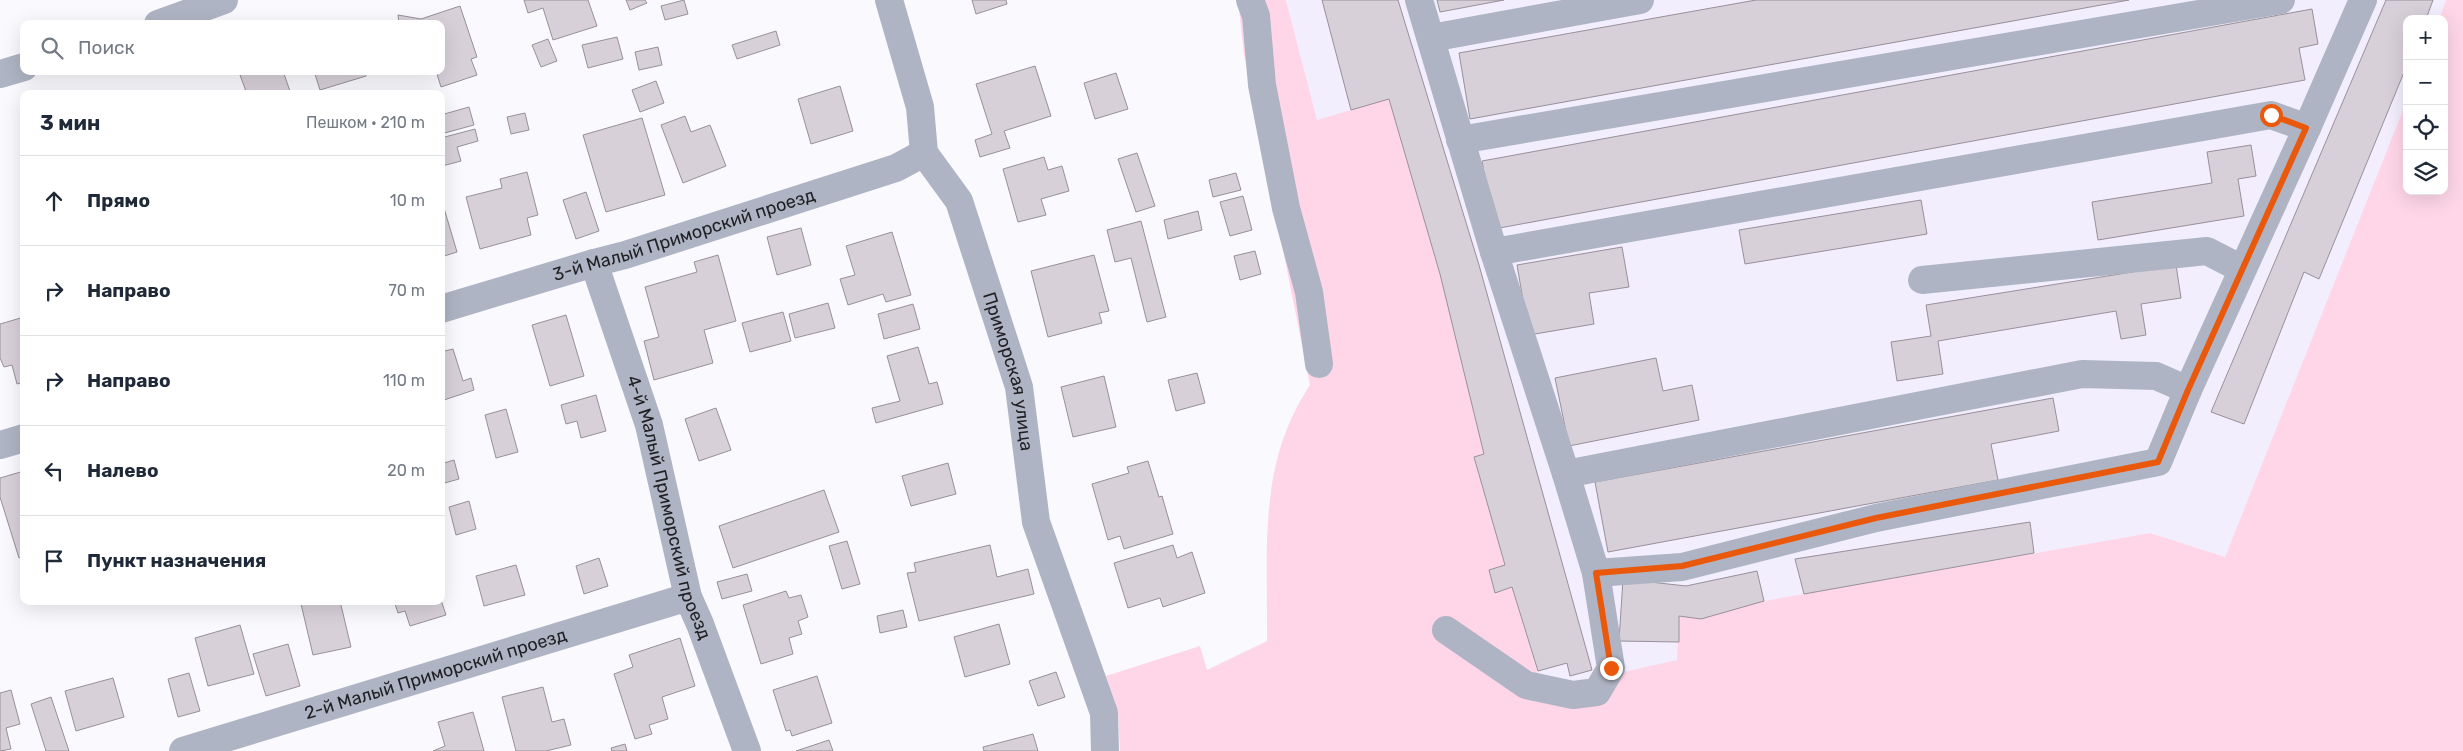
<!DOCTYPE html>
<html lang="ru">
<head>
<meta charset="utf-8">
<style>
	body { margin:0; font-family:Rubik,sans-serif; background:#f6f6f7; color:#1f2937 }
	.controls { position:absolute; right:15px; top:15px; display:grid; overflow:hidden; border-radius:10px; box-shadow:0 5px 20px #0002 }
	.controls button { width:45px; height:45px; display:grid; place-items:center; padding:0; border:0; border-bottom:1px solid #e0e1e3; background:#fff; color:#1f2937; font:25px sans-serif }
	.stop { position:absolute; width:15px; height:15px; margin:-11px; border:4px solid #ea580c; border-radius:50%; background:#fff }
	.stop.end { background:#ea580c; border-color:#fff; box-shadow:0 1px 5px #0008 }
	.list { margin:0; padding:0; list-style:none }
	h2 { display:flex; justify-content:space-between; align-items:center; height:65px; margin:0; padding:0 20px; font-size:21px }
	h2 small { font-size:16px; font-weight:400; color:#747a83 }
	.list li { display:grid; grid-template-columns:32px 1fr auto; gap:15px; align-items:center; box-sizing:border-box; height:90px; padding:0 20px; border-top:1px solid #e0e1e3 }
	.list b { display:block; font-size:19px; white-space:nowrap }
	.list em { font-size:16px; font-style:normal; color:#747a83 }
	.icon { flex:none; width:28px; height:28px; fill:none; stroke:currentColor; stroke-width:2; stroke-linecap:round; stroke-linejoin:round }
	.map { position:relative; flex:none; width:2463px; height:751px; overflow:hidden }
	.search { position:absolute; background:#fff; box-shadow:0 5px 20px #0002; left:20px; top:20px; width:425px; height:55px; display:flex; align-items:center; gap:12px; box-sizing:border-box; padding:0 18px; border-radius:10px; color:#747a83; font-size:19px }
	.panel { position:absolute; background:#fff; box-shadow:0 5px 20px #0002; left:20px; top:90px; width:425px; height:515px; border-radius:10px }
	.map>svg:first-child { display:block }
</style>
</head>
<body>
<div class="map">
<svg width="2463" height="751" viewBox="0 0 2463 751">
	<rect width="100%" height="100%" fill="#faf9fe"/>
	<!-- built -->
	<path fill="#f2eefe" d="M1286,0h1160l-7,19h-32v81l-182,457 -75,-24 -470,83 -2,44 -135,31 -31,-103 -17,5 -6,-23 16,-6 -31,-107 10,-3 -167,-334z"/>
	<!-- green -->
	<path fill="#fed6e8" d="M1238,0h48l31,120 72,-21 51,175 44,180 -10,3 31,108 -16,5 6,23 17,-6 31,103 134,-30 2,-44 471,-83 75,24 182,-457v91h37v-172h-5l7,-19h17v751h-1343l-2,-39 -12,-36 94,-30 7,24 60,-29c1,-92 -10,-176 43,-256l-66,-330z"/>
	<!-- building -->
	<g fill="#d8d0d9" stroke="#989099">
		<path d="M524,0h64l9,26 -44,14 -10,-32 -15,5z"/>
		<path d="M626,0h19l2,3 -17,7z"/>
		<path d="M684,0l4,14 -23,6 -4,-14z"/>
		<path d="M972,0h34l1,4 -31,10z"/>
		<path d="M1322,0h76l81,265 113,405 -22,6 -3,-13 -29,8 -26,-84 -17,6 -6,-23 16,-5 -31,-108 10,-3 -44,-180 -51,-175 -38,11z"/>
		<path d="M1437,0h67l-64,12z"/>
		<path d="M1756,0h373l-659,119 -11,-66z"/>
		<path d="M2386,0h47l-7,19h-19v46l-88,214 -15,-7 -60,152 -33,-12z"/>
		<path d="M460,6l17,51 -6,2 6,16 -36,12 -5,-16h5v-47h-42l-1,-9 23,4z"/>
		<path d="M2312,9l6,35 -19,4 6,32 -811,149 -12,-68z"/>
		<path d="M776,31l4,14 -43,14 -5,-14z"/>
		<path d="M617,37l6,22 -35,9 -6,-23z"/>
		<path d="M548,39l9,22 -16,6 -9,-22z"/>
		<path d="M658,47l4,18 -23,5 -4,-18z"/>
		<path d="M1035,66l16,50 -47,15 6,17 -30,9 -5,-17 17,-6 -16,-50z"/>
		<path d="M251,71h32l8,23h-44l-7,-19z"/>
		<path d="M314,71h51l1,5 -46,14z"/>
		<path d="M1116,73l12,36 -33,10 -11,-36z"/>
		<path d="M656,81l8,22 -24,9 -8,-22z"/>
		<path d="M840,86l13,45 -42,13 -13,-45z"/>
		<path d="M469,107l5,18 -33,9v-19z"/>
		<path d="M525,113l4,17 -18,4 -4,-17z"/>
		<path d="M685,116l6,16 19,-7 16,41 -43,17 -22,-58z"/>
		<path d="M642,118l23,77 -59,17 -23,-77z"/>
		<path d="M475,129l3,12 -21,6 4,14 -19,5 -1,-28z"/>
		<path d="M2251,145l5,31 -18,3 6,37 -146,24 -6,-38 120,-19 -5,-31z"/>
		<path d="M1137,153l18,53 -19,6 -18,-53z"/>
		<path d="M1044,157l4,13 14,-4 7,25 -28,8 5,16 -28,7 -15,-53z"/>
		<path d="M527,172l11,43 -11,3 4,17 -51,14 -14,-52 36,-9 -2,-9z"/>
		<path d="M1236,173l5,17 -28,7 -4,-17z"/>
		<path d="M586,192l13,39 -23,8 -13,-39z"/>
		<path d="M1243,196l9,34 -22,6 -10,-34z"/>
		<path d="M441,198l16,54 -16,5z"/>
		<path d="M1921,200l6,34 -182,30 -6,-34z"/>
		<path d="M1198,211l4,19 -34,9 -4,-19z"/>
		<path d="M1141,221l25,96 -19,5 -16,-64 -16,4 -8,-32z"/>
		<path d="M801,228l10,37 -34,10 -10,-38z"/>
		<path d="M892,232l19,63 -25,7 -3,-8 -35,11 -8,-26 15,-4 -9,-29z"/>
		<path d="M1622,247l7,40 -40,6 5,31 -65,11 -12,-70z"/>
		<path d="M1255,251l6,23 -21,6 -6,-24z"/>
		<path d="M718,255l18,66 -32,9 9,33 -59,17 -10,-39 15,-4 -14,-50 52,-15 -3,-10z"/>
		<path d="M1094,255l15,56 -10,2 3,10 -54,14 -17,-66z"/>
		<path d="M2176,265l5,33 -40,6 5,31 -25,4 -5,-28 -178,30 5,33 -46,7 -6,-39 40,-6 -5,-31z"/>
		<path d="M828,303l7,25 -40,10 -6,-24z"/>
		<path d="M913,304l7,25 -36,10 -6,-25z"/>
		<path d="M783,312l8,29 -41,11 -8,-29z"/>
		<path d="M566,315l18,61 -34,10 -18,-61z"/>
		<path d="M24,317v65l-7,2 -5,-19 -8,2 -4,-9v-34z"/>
		<path d="M918,347l11,37 8,-2 6,22 -67,19 -4,-15 28,-7 -13,-45z"/>
		<path d="M453,349l10,32 8,-3 3,12 -33,11v-49z"/>
		<path d="M1656,358l7,33 29,-6 7,35 -130,26 -14,-68z"/>
		<path d="M1197,373l8,30 -29,8 -8,-31z"/>
		<path d="M1104,376l12,51 -43,10 -12,-50z"/>
		<path d="M596,395l10,36 -25,7 -4,-17 -11,3 -5,-19z"/>
		<path d="M2053,398l6,33 -68,13 7,36 -390,72 -13,-70z"/>
		<path d="M716,408l15,42 -32,11 -14,-42z"/>
		<path d="M506,409l12,43 -22,6 -11,-43z"/>
		<path d="M454,460l5,19 -18,5v-20z"/>
		<path d="M1148,461l11,36 3,-1 11,38 -49,15 -4,-13 -12,4 -16,-56 37,-11 -2,-6z"/>
		<path d="M948,463l8,31 -45,12 -9,-30z"/>
		<path d="M24,471v85l-5,2 -19,-61v-19z"/>
		<path d="M824,490l15,42 -106,36 -14,-42z"/>
		<path d="M469,501l7,28 -20,6 -7,-28z"/>
		<path d="M2030,522l4,31 -230,41 -9,-35z"/>
		<path d="M847,541l13,43 -18,5 -13,-43z"/>
		<path d="M990,545l7,32 31,-8 6,25 -115,27 -12,-48 9,-1 -2,-9z"/>
		<path d="M1173,545l4,13 15,-6 13,41 -42,14 -3,-9 -32,10 -14,-45z"/>
		<path d="M599,558l9,28 -24,8 -8,-28z"/>
		<path d="M516,565l9,30 -41,11 -8,-30z"/>
		<path d="M1757,571l7,30 -63,18 -22,-3v26l-60,-1 4,-62 63,7z"/>
		<path d="M747,574l5,17 -30,8 -5,-17z"/>
		<path d="M786,591l3,7 12,-3 7,22 -10,4 4,13 -13,4 4,16 -32,10 -18,-59z"/>
		<path d="M441,600l5,15 -36,11 -5,-15 -7,2 -4,-12z"/>
		<path d="M313,601h27l11,46 -38,8 -12,-51z"/>
		<path d="M903,610l4,17 -27,6 -3,-17z"/>
		<path d="M999,624l11,40 -45,13 -11,-40z"/>
		<path d="M240,625l14,49 -46,12 -13,-48z"/>
		<path d="M680,638l15,48 -33,11 6,22 -19,6 3,9 -17,5 -21,-65 19,-7 -4,-12z"/>
		<path d="M288,644l12,42 -34,10 -13,-42z"/>
		<path d="M1056,672l9,25 -27,9 -9,-25z"/>
		<path d="M189,673l11,38 -22,6 -10,-38z"/>
		<path d="M817,676l15,47 -40,13 -2,-6 -4,1 -13,-41z"/>
		<path d="M113,678l11,39 -48,14 -11,-40z"/>
		<path d="M543,687l9,35 12,-3 7,26 -25,6h-30l-14,-54z"/>
		<path d="M11,690l9,34 -14,4 5,21 -11,2v-58z"/>
		<path d="M51,697l18,54h-23l-15,-47z"/>
		<path d="M473,712l11,39h-51l12,-5 -7,-24z"/>
		<path d="M1033,734l5,17h-54l-1,-4z"/>
		<path d="M829,740l4,11h-37z"/>
		<path d="M625,744l2,7h-15l-1,-3z"/>
	</g>
	<g fill="none" stroke-linecap="round" stroke-linejoin="round">
		<!-- minor -->
		<g stroke="#aeb4c3" stroke-width="28">
			<path id="s1" d="M889,0l31,107 4,46 35,48 60,186 17,135 68,191 1,38"/>
			<path d="M1250,0l6,16 6,69 24,123 23,84 10,72"/>
			<path d="M1419,0l75,252 72,222 516,-100 74,2 32,14 119,-262"/>
			<path d="M158,24l66,-24"/>
			<path d="M1431,38l209,-38"/>
			<path d="M0,74l24,-7"/>
			<path d="M1460,140l821,-140"/>
			<path d="M1494,252l777,-137 36,13 56,-128"/>
			<path id="s2" d="M594,263l55,162 39,172 12,27 47,127"/>
			<path d="M1922,280l285,-29 35,18"/>
			<path id="s3" d="M441,309l153,-46 31,-8 271,-87 28,-15"/>
			<path d="M0,445l24,-7"/>
			<path d="M1566,474l30,99 86,-6 194,-49 282,-56 30,-72"/>
			<path d="M1446,630l80,55 47,10 24,-3 14,-24 -15,-95"/>
			<path id="s4" d="M183,751l505,-154"/>
		</g>
	</g>
	<g fill="none" stroke-linecap="round" stroke-linejoin="round">
		<!-- route -->
		<path stroke="#ea580c" stroke-width="6" d="M1611,668l-15,-95 86,-7 194,-48 282,-56 30,-72 118,-262 -35,-13"/>
	</g>
	<g text-anchor="middle" dominant-baseline="central" stroke-width="4" stroke-linejoin="round" paint-order="stroke">
		<!-- street labels -->
		<g font-size="18" fill="#201f24" stroke="#fff">
			<text stroke="none"><textPath href="#s3" startOffset="254">3-й Малый Приморский проезд</textPath></text>
			<text stroke="none"><textPath href="#s1" startOffset="395">Приморская улица</textPath></text>
			<text stroke="none"><textPath href="#s2" startOffset="256">4-й Малый Приморский проезд</textPath></text>
			<text stroke="none"><textPath href="#s4" startOffset="264">2-й Малый Приморский проезд</textPath></text>
		</g>
	</g>
</svg>
<div class="controls">
<button>+</button>
<button>−</button>
<button><svg class="icon" aria-label="locate" viewBox="0 0 24 24"><circle cx="12" cy="12" r="6"/><path d="M12 2v4M12 18v4M2 12h4M18 12h4"/></svg></button>
<button><svg class="icon" aria-label="layers" viewBox="0 0 24 24"><path d="M12 4l9 5-9 5-9-5zM3 14l9 5 9-5"/></svg></button>
</div>
<div class="stop" style="left:2271px;top:115px"></div>
<div class="stop end" style="left:1611px;top:668px"></div>
<div class="search"><svg class="icon" aria-label="search" viewBox="0 0 24 24"><circle cx="10" cy="10" r="6"/><path d="M15 15l6 6"/></svg>Поиск</div>
<section class="panel">
<h2>3 мин<small>Пешком · 210 m</small></h2>
<ul class="list">
<li><svg class="icon" aria-label="ahead" viewBox="0 0 24 24"><path d="M12 20V5M6 11l6-6 6 6"/></svg><div><b>Прямо</b></div><em>10 m</em></li>
<li><svg class="icon" aria-label="right" viewBox="0 0 24 24"><path d="M7 20v-9h11M14 6l5 5-5 5"/></svg><div><b>Направо</b></div><em>70 m</em></li>
<li><svg class="icon" aria-label="right" viewBox="0 0 24 24"><path d="M7 20v-9h11M14 6l5 5-5 5"/></svg><div><b>Направо</b></div><em>110 m</em></li>
<li><svg class="icon" aria-label="left" viewBox="0 0 24 24"><path d="M17 20v-9H6M10 6l-5 5 5 5"/></svg><div><b>Налево</b></div><em>20 m</em></li>
<li><svg class="icon" aria-label="arrive" viewBox="0 0 24 24"><path d="M6 21V4h12l-3 4 3 4H6"/></svg><div><b>Пункт назначения</b></div></li>
</ul>
</section>
</div>
</body>
</html>
